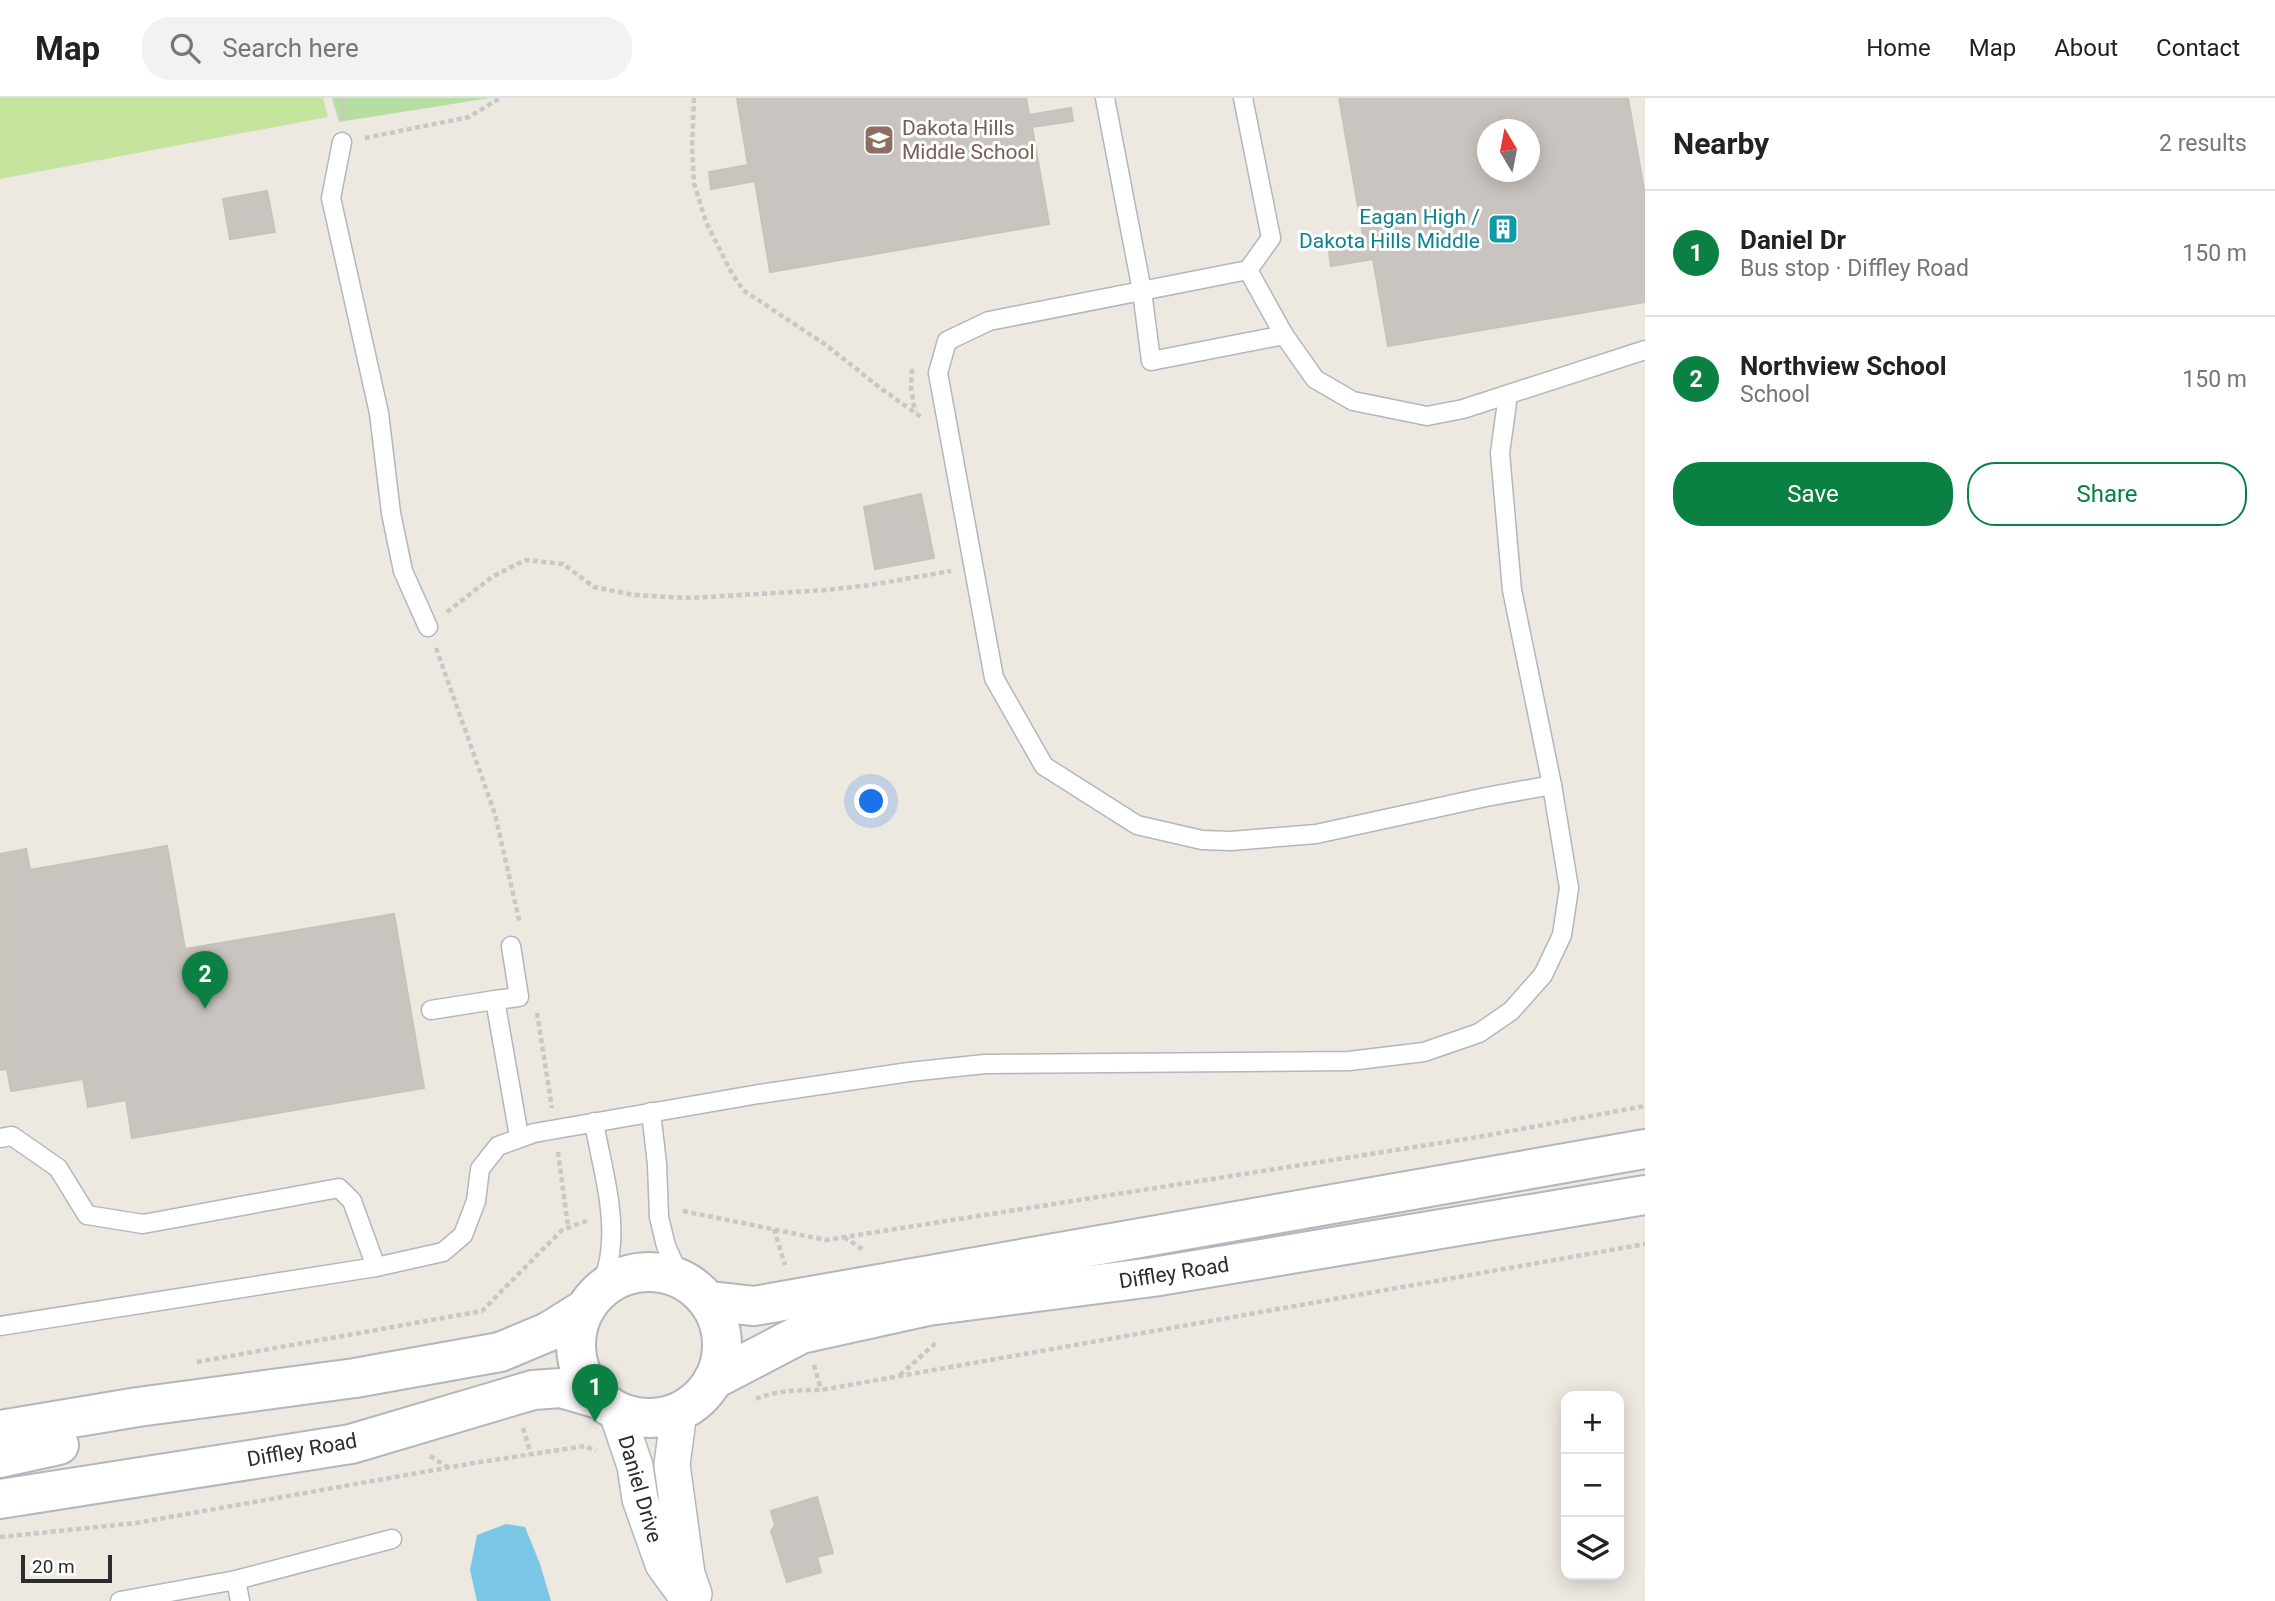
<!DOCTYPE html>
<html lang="en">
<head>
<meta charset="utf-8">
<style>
	body { margin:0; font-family:Roboto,sans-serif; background:#f2f2f2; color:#222 }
	.controls { position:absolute; right:21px; bottom:21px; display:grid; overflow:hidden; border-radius:14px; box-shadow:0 4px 18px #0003 }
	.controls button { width:63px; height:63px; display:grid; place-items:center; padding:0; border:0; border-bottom:2px solid #e0e0e0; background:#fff; color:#222; font:35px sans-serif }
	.compass { position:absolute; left:1477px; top:21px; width:63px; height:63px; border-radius:50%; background:#fff; box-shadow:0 4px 18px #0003; rotate:350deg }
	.scale { position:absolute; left:21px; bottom:18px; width:91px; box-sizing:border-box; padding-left:7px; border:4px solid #2c2c2c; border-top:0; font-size:19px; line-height:24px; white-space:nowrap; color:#2c2c2c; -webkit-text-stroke:5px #fff; paint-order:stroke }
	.you { position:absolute; left:872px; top:704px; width:24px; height:24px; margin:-18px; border:5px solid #fff; border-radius:50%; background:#1a73e8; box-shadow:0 0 0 10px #1a73e833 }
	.badge { display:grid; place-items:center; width:46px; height:46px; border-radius:50%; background:#0b8043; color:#fff; font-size:23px; font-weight:700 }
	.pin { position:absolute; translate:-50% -58px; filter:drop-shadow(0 2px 4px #0008) }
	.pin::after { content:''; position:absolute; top:37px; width:24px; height:21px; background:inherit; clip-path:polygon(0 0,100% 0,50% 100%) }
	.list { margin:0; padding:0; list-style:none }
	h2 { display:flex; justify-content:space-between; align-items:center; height:91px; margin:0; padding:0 28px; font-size:30px }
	h2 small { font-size:23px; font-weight:400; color:#767676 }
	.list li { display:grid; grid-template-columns:46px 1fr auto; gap:21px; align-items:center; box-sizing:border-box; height:126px; padding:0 28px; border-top:2px solid #e0e0e0 }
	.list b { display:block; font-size:26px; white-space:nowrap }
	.list p { margin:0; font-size:23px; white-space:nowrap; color:#767676 }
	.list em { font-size:23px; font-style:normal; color:#767676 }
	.actions { display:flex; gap:14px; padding:21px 28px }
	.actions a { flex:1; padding:16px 0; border:2px solid #0b8043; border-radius:28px; text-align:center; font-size:24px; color:#0b8043 }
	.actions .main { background:#0b8043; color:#fff }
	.icon { flex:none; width:38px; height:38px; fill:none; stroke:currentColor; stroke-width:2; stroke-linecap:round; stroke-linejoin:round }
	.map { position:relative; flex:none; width:1645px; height:1503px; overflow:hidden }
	header { display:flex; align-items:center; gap:42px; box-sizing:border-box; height:98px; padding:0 35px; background:#fff; border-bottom:2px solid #e0e0e0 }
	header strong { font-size:33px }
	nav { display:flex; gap:38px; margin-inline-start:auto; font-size:24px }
	.search { width:490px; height:63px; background:#f2f2f2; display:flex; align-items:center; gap:18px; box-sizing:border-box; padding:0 24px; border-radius:28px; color:#767676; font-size:26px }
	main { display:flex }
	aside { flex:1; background:#fff }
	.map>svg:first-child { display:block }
</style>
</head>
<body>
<header>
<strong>Map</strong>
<div class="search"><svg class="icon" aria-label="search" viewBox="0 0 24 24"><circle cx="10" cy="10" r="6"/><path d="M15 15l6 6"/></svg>Search here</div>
<nav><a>Home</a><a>Map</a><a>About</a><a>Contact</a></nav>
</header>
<main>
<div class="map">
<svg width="1645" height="1503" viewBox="0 0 1645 1503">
	<rect width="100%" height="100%" fill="#ede8e0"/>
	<!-- green -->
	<path fill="#b4dfa1" d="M332,0h158l-151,24z"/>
	<!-- pitch -->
	<path fill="#c5e59e" d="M0,0h323l5,19 -328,62z"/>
	<!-- water -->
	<path fill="#7bc7e6" d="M506,1426l19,3 15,37 11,37h-74l-7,-31 7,-35z"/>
	<!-- building -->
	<g fill="#c9c4bf" stroke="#c8c3b9" stroke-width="2" fill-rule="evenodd">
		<path d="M737,0h289l3,17 42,-7 2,13 -41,6 17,97 -279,48 -15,-91 -44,8 -2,-17 39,-7z"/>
		<path d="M1339,0h289l17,97v107l-257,44 -15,-87 -42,7 -2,-14 36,-6zM1488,32h42v42h-42z"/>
		<path d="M267,93l8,41 -45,7 -7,-40z"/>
		<path d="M921,396l13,64 -59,11 -11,-62z"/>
		<path d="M167,748l18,103 209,-35 30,174 -292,50 -6,-38 -38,7 -5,-28 -72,12 -4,-22 -7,1v-216l26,-5 4,21z"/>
		<path d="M817,1399l16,56 -16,4 4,15 -34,10 -16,-51 4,-6 -4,-14z"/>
	</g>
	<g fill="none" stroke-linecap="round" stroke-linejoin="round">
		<!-- lane casing -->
		<g stroke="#b3b6bf" stroke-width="21">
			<g id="lane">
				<path d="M1105,0l37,193 9,70 133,-26"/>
				<path d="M1243,0l28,140 -23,32"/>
				<path d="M342,44l-11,56 48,215 12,100 12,58 25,56"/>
				<path d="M1508,297l-8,58 12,137 40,195 -66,12 -170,37 -85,7 -29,-1 -65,-15 -93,-59 -50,-88 -56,-305 9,-32 42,-20 259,-51 36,65 31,44 38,22 74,15 36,-7 182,-59"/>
				<path d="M495,902l24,-3 -8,-51"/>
				<path d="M431,912l64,-10 24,136"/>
				<path d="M651,1014l6,52 2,53 7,29 15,33"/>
				<path d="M594,1024c7,42 22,88 16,131 -1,12 -6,25 -10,37"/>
				<path d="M0,1040l12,-2 46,32 29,47 56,9 196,-36 13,13 24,66"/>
				<path d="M0,1228l376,-59 67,-15 20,-17 13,-34 4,-32 18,-23 36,-13 225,-39 150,-22 76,-8 364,-3 75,-9 55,-19 32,-22 32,-36 19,-40 7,-47 -17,-103"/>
				<path d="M236,1482l156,-41"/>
				<path d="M120,1503l116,-21 4,21"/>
			</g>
		</g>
		<!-- street casing -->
		<g stroke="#b3b6bf" stroke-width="38">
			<g id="street">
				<path d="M616,1312l19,56 5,33 23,65 27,37"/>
				<path d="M679,1313l-7,54 15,109 7,20"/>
			</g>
		</g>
		<!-- secondary casing -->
		<g stroke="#b3b6bf" stroke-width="42">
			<g id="secondary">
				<circle cx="649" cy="1247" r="73"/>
				<path d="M708,1203l46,5 891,-157"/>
				<path d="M713,1282l88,-46 127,-28 225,-29 492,-82"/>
				<path d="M0,1332l138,-23 217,-29 145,-26 48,-20 37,-23"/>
				<path d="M0,1360l59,-13"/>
				<path d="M0,1401l351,-55 182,-54 28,-2 38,11"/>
			</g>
		</g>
		<!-- path -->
		<g stroke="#c8c8c8" stroke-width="4.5" stroke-dasharray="5 3.5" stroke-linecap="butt">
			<path d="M694,0l-2,49 2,36 12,39 24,48 13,20 83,55 53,42 42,30"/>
			<path d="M342,21l1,-21"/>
			<path d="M365,40l104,-21 31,-19"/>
			<path d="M912,271l-1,19 4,24"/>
			<path d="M447,514l45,-35 33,-17 38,4 31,23 40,8 55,3 138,-8 43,-5 81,-14"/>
			<path d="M436,550l59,166 25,110"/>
			<path d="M537,915l15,95"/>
			<path d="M558,1054l10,75"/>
			<path d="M683,1113l143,29 652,-103 167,-31"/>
			<path d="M774,1131l11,36"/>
			<path d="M844,1139l21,14"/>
			<path d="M197,1264l285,-51 80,-81 27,-10"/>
			<path d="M814,1267l7,25"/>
			<path d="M900,1277l38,-34"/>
			<path d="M756,1301c21,-9 43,-9 65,-9l824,-146"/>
			<path d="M523,1330l8,26"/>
			<path d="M430,1358l19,12"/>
			<path d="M0,1439l136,-14 338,-60 111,-17 11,5"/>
		</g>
		<!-- lane -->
		<use href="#lane" stroke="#fff" stroke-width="18"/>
		<!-- street -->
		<use href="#street" stroke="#fff" stroke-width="35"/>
		<!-- secondary -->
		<use href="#secondary" stroke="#fff" stroke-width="38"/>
	</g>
	<!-- icons -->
	<defs>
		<g id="school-square" transform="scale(1.575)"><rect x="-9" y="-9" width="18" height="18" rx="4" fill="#8d6e63" stroke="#fff"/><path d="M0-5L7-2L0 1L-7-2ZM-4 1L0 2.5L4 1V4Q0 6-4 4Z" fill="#fff"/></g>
		<g id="building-square" transform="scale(1.575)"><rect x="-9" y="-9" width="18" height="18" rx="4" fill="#0f9aa8" stroke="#fff"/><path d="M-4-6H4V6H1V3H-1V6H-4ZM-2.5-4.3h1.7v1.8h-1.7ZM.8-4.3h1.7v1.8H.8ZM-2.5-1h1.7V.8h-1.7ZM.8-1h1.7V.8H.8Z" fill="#fff"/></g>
	</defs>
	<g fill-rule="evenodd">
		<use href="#school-square" x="879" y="42"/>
		<use href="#building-square" x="1503" y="131"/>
	</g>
	<g text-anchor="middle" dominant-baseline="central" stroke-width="6" stroke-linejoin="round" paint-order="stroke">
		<!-- education labels -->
		<g font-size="21" fill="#785e54" stroke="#fff" text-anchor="start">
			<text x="902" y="30">Dakota Hills<tspan x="902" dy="24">Middle School</tspan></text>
		</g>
		<!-- culture labels -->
		<g font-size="21" fill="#0d838f" stroke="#fff" text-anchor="end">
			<text x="1480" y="119">Eagan High /<tspan x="1480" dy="24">Dakota Hills Middle</tspan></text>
		</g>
		<!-- street labels -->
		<g font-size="21" fill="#2c2c2c" stroke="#fff">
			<text transform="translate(1174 1175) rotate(-9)">Diffley Road</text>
			<text transform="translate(302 1352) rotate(-10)">Diffley Road</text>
			<text transform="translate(640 1391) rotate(74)">Daniel Drive</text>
		</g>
	</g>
</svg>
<div class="controls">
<button>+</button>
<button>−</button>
<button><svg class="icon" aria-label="layers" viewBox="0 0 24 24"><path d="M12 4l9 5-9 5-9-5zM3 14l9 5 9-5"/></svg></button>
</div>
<svg class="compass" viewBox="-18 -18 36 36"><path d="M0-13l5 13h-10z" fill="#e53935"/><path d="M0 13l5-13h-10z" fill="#767676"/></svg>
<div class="scale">20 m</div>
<div class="you"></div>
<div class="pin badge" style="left:595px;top:1324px">1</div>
<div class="pin badge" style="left:205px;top:911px">2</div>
</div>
<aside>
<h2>Nearby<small>2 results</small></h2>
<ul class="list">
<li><span class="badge">1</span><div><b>Daniel Dr</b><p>Bus stop · Diffley Road</p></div><em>150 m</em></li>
<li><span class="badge">2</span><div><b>Northview School</b><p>School</p></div><em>150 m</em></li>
</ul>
<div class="actions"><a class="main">Save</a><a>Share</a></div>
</aside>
</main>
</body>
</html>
